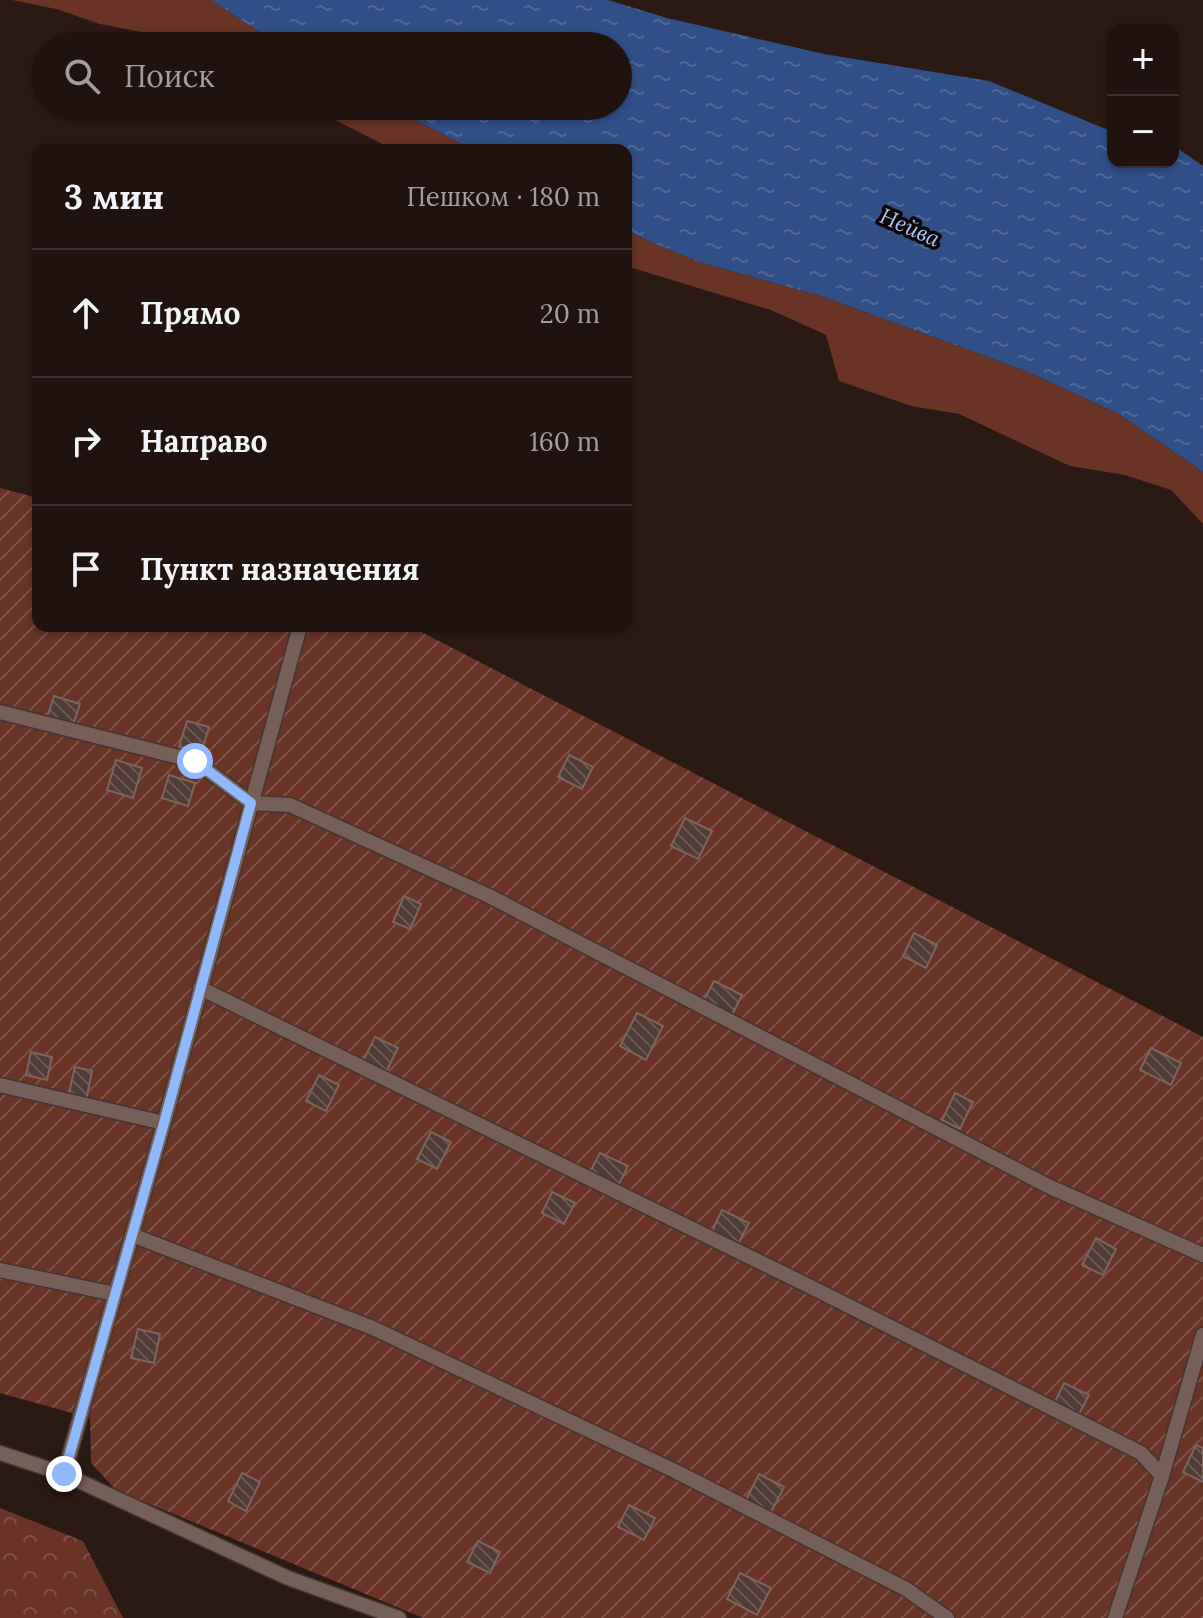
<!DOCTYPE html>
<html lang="ru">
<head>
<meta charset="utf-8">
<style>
	body { margin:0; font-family:Lora,serif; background:#281c18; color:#f1f3f6 }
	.controls { position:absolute; right:24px; top:24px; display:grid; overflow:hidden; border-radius:16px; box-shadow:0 2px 6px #0004 }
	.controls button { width:72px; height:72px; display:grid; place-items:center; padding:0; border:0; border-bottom:2px solid #3d322f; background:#20130f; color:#f1f3f6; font:40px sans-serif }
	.stop { position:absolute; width:24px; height:24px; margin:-18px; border:6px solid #90b8fd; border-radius:50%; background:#fff }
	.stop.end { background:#90b8fd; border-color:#fff; box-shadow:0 2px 8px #0008 }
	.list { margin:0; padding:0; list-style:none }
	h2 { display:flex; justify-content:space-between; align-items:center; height:104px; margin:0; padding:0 32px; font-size:34px }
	h2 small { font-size:26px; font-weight:400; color:#a29e9e }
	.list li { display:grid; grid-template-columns:52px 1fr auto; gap:24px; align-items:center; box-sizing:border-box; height:128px; padding:0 32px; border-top:2px solid #3d322f }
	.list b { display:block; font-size:30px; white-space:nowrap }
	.list em { font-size:26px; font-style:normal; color:#a29e9e }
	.icon { flex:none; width:44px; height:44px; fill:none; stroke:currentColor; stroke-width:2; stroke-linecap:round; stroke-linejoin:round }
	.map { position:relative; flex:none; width:1203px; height:1618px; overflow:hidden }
	.search { position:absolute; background:#20130f; box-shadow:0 2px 6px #0004; left:32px; top:32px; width:600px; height:88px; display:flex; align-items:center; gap:20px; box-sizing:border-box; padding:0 28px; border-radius:44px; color:#a29e9e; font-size:30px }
	.panel { position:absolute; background:#20130f; box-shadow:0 2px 6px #0004; left:32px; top:144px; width:600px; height:488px; border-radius:16px }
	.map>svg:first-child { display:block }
</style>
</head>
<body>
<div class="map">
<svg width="1203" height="1618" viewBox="0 0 1203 1618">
	<defs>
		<pattern id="forest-crowns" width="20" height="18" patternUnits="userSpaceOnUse" patternTransform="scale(2)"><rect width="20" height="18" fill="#693326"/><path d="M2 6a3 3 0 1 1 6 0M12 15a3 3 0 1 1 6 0" fill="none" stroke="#7f5045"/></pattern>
		<pattern id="garden-furrows" width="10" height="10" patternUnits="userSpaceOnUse" patternTransform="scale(2)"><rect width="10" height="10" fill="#693326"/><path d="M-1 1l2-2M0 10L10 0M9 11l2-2" fill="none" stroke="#7f5045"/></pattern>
		<pattern id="water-ripples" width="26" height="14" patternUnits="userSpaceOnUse" patternTransform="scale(2)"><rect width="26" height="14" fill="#2f4f86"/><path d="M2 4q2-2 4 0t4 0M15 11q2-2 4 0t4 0" fill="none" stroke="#4d6897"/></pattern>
		<pattern id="building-back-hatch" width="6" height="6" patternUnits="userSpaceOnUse" patternTransform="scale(2)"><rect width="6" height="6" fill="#503b36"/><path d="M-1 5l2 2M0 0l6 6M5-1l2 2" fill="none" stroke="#6a5753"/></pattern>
	</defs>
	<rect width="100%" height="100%" fill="#2b1914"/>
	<!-- grass -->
	<g fill="#693326">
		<path d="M12,0h199l70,46h-92l-16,-8 -73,-14 -44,-15z"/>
		<path d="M308,106h81l84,44h-79z"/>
		<path d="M626,231l70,30 128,36 202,74 93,43 84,58v52l-32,-34 -46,-15 -55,-9 -111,-52 -48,-8 -72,-25 -13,-46 -55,-25 -145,-44z"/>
	</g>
	<!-- forest -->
	<path fill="url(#forest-crowns)" d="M0,1508l83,33 40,77h-123z"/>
	<!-- garden -->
	<path fill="url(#garden-furrows)" d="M0,488l38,10v128h372l793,411v581h-780l-307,-128 -25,-27 -1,-45 -90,-25z"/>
	<!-- water -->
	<path fill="url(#water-ripples)" d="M211,0h397l59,18 157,36 165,27 124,51v30h60v-17l30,21v306l-84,-58 -93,-43 -202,-74 -128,-36 -70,-30v-81h-153l-84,-44h229v-60h-337z"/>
	<!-- building -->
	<g fill="url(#building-back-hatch)" stroke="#7c655f" stroke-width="2">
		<path d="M54,696l26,8 -7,21 -26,-7z"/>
		<path d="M187,721l22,6 -8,27 -22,-7z"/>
		<path d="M569,755l24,12 -11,22 -24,-12z"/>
		<path d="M116,760l26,8 -9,30 -26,-8z"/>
		<path d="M169,775l26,8 -7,23 -26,-8z"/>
		<path d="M685,818l27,13 -14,28 -27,-13z"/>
		<path d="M404,896l17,8 -11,25 -17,-7z"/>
		<path d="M914,933l23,12 -11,23 -23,-12z"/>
		<path d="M714,981l28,14 -10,20 -28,-15z"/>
		<path d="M637,1013l26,13 -17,34 -26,-14z"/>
		<path d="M375,1037l23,11 -13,26 -23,-11z"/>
		<path d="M1151,1048l30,15 -10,22 -31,-15z"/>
		<path d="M31,1052l21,5 -5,23 -21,-5z"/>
		<path d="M75,1067l17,4 -6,30 -18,-4z"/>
		<path d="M319,1075l20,10 -13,26 -20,-10z"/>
		<path d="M955,1093l18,9 -13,27 -18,-9z"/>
		<path d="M431,1132l20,10 -14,27 -20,-10z"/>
		<path d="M600,1153l28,13 -10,20 -28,-14z"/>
		<path d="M552,1192l23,11 -11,21 -22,-11z"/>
		<path d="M722,1210l27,13 -13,25 -26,-13z"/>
		<path d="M1096,1238l20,11 -13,26 -21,-10z"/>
		<path d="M138,1329l22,5 -6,29 -23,-5z"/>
		<path d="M1064,1383l25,12 -12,23 -24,-12z"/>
		<path d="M1196,1445l7,3v34l-20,-10z"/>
		<path d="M242,1473l18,9 -14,29 -18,-10z"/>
		<path d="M759,1474l25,13 -14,27 -25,-12z"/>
		<path d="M629,1505l26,13 -11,22 -26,-13z"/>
		<path d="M478,1541l22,11 -10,21 -23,-11z"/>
		<path d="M740,1573l31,15 -14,27 -30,-16z"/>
	</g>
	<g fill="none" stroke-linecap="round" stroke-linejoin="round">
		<!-- lane casing -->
		<g stroke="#433532" stroke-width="17">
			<g id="lane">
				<path d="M300,626l-136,497 -100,351 224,104 111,40"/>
				<path d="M0,712l195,49 56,42 39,2 199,91 559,290 155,69"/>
				<path d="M200,988l615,301 326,164 21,23 -47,142"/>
				<path d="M0,1085l164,38"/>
				<path d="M132,1235l241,93 304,144 229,117 41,29"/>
				<path d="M0,1270l115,24"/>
				<path d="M0,1453l64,21"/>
				<path d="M1162,1476l41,-141"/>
			</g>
		</g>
		<!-- lane -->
		<use href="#lane" stroke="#765f59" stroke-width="14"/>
	</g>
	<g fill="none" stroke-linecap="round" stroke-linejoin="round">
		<!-- route -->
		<path stroke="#90b8fd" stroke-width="10" d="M64,1474l100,-351 87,-320 -56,-42"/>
	</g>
	<g text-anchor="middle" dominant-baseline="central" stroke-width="7" stroke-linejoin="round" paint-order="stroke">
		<!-- water labels -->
		<g font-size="22" font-style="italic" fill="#a5c2f4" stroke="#0e0605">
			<text transform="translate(910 227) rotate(24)">Нейва</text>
		</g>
	</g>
</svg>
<div class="controls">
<button>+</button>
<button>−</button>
</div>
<div class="stop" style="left:195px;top:761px"></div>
<div class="stop end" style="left:64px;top:1474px"></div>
<div class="search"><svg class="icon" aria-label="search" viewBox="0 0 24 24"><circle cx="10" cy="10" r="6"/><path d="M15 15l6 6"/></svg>Поиск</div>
<section class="panel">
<h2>3 мин<small>Пешком · 180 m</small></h2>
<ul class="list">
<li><svg class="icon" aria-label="ahead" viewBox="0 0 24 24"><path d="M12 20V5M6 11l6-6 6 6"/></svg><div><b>Прямо</b></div><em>20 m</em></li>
<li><svg class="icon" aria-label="right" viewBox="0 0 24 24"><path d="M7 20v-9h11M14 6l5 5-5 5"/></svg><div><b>Направо</b></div><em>160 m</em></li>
<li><svg class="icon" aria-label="arrive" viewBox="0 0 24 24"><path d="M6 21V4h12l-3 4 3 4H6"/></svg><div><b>Пункт назначения</b></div></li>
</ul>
</section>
</div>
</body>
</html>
